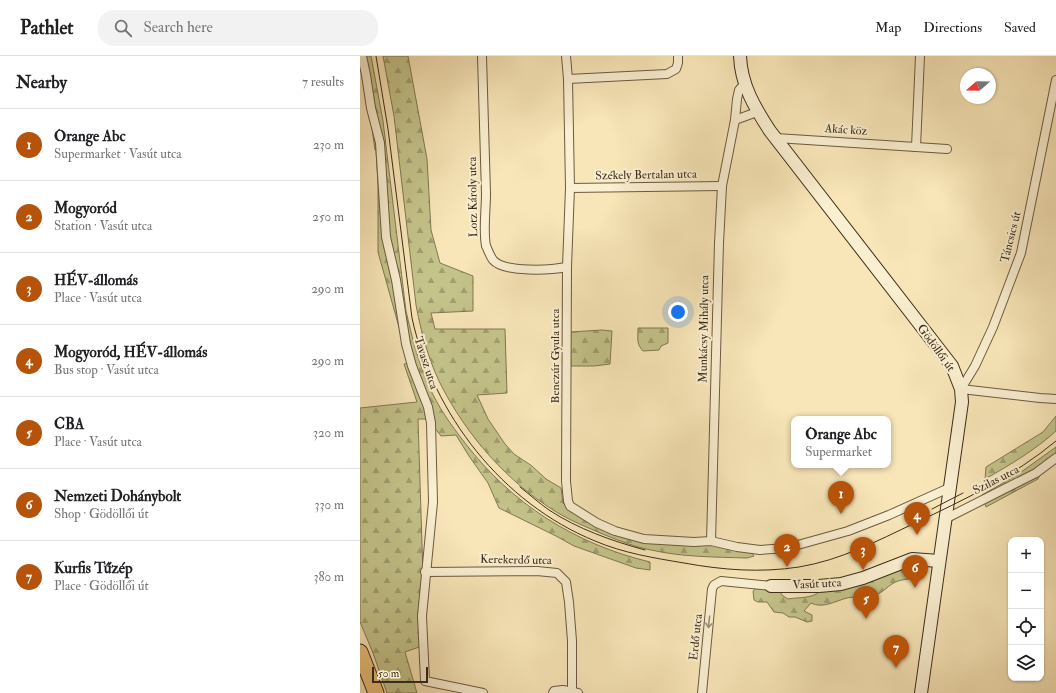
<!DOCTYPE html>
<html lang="en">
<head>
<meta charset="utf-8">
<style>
	body { margin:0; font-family:"IM FELL Double Pica",serif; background:#f2f2f2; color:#202124 }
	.controls { position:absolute; right:12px; bottom:12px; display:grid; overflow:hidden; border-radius:8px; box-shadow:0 1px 3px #0004 }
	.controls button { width:36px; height:36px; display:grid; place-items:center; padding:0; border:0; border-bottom:1px solid #e0e0e0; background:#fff; color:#202124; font:20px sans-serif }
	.compass { position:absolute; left:600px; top:12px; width:36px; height:36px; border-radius:50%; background:#fff; box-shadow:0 1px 3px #0004; rotate:250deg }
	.scale { position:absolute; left:12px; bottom:10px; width:56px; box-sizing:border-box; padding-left:4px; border:2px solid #3d2c19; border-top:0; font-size:11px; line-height:14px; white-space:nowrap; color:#3d2c19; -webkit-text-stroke:3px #faefd1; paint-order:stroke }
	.you { position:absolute; left:318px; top:256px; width:14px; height:14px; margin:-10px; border:3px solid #fff; border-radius:50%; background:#1a73e8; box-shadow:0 0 0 6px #1a73e833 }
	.badge { display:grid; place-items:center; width:26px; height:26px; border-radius:50%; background:#b45309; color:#fff; font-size:13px; font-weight:700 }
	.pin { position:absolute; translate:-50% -33px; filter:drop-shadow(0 1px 2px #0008) }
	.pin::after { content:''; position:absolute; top:21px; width:14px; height:12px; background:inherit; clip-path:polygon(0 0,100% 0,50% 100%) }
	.popup { position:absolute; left:431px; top:360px; width:100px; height:52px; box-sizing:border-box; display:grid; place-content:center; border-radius:8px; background:#fff; filter:drop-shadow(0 1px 3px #0005); font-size:13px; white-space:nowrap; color:#757577 }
	.popup b { font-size:15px; color:#202124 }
	.popup::after { content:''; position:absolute; left:50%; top:100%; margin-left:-8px; border:8px solid transparent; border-top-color:#fff }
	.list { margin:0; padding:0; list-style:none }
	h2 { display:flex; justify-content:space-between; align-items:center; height:52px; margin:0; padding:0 16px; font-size:17px }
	h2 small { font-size:13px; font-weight:400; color:#757577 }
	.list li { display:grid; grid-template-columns:26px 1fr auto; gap:12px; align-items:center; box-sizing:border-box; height:72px; padding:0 16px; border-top:1px solid #e0e0e0 }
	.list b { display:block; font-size:15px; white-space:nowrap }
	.list p { margin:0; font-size:13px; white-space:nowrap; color:#757577 }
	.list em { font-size:13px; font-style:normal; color:#757577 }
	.icon { flex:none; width:22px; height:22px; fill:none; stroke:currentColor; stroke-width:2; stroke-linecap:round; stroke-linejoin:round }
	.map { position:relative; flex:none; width:696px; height:637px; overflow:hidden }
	header { display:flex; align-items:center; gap:24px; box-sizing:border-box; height:56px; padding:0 20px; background:#fff; border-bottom:1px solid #e0e0e0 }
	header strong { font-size:19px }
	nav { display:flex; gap:22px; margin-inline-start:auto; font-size:14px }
	.search { width:280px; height:36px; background:#f2f2f2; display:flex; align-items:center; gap:10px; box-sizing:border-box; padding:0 14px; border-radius:16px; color:#757577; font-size:15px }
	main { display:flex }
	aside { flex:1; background:#fff }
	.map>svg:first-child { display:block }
</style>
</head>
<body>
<header>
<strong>Pathlet</strong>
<div class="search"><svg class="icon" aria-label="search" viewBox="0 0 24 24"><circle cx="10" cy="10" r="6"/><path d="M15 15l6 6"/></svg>Search here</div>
<nav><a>Map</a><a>Directions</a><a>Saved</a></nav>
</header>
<main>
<aside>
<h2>Nearby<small>7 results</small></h2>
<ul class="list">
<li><span class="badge">1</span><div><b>Orange Abc</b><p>Supermarket · Vasút utca</p></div><em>230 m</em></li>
<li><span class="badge">2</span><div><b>Mogyoród</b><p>Station · Vasút utca</p></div><em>250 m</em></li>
<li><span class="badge">3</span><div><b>HÉV-állomás</b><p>Place · Vasút utca</p></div><em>290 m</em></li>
<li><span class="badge">4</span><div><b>Mogyoród, HÉV-állomás</b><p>Bus stop · Vasút utca</p></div><em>290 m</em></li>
<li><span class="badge">5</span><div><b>CBA</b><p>Place · Vasút utca</p></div><em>320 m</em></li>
<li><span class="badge">6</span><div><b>Nemzeti Dohánybolt</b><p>Shop · Gödöllői út</p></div><em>330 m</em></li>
<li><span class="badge">7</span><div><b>Kurfis Tűzép</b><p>Place · Gödöllői út</p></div><em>380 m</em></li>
</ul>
</aside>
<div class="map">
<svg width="696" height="637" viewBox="0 0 696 637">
	<defs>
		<pattern id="forest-firs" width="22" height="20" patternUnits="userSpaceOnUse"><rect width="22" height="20" fill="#c4c38a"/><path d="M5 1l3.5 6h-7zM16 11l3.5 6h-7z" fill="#a09f70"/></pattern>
	</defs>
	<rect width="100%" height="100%" fill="#f8e6b8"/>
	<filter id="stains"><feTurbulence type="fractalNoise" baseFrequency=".005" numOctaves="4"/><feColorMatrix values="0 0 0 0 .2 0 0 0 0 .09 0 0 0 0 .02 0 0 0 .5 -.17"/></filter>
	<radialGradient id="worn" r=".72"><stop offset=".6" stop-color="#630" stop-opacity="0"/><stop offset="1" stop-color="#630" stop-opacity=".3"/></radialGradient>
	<!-- forest -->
	<g fill="url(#forest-firs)" stroke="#807852">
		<path d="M2,0h9l12,65 23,190c6,26 12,51 23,75 9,21 22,39 36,57 47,61 110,101 185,119v8l-14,-2 -62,-22 -18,-10 -57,-28 -11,-25 -19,-27 -13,-21 -15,1 -13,-17h-10l5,157 -1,70 -17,6 12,41h-30l-14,-40 -13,-31v-214l57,-6 -13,-38 5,-1 -31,-111v-67l-2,-35h-1z"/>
		<path d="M23,0h25l19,103 4,71 9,33 33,13v35l-42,2 4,16h70l2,64 -30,2 11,24 17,25 9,10 18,12 14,13 15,9 2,15 7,7 44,23 100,12 38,8 2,3 -7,2c-33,-1 -65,-1 -96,-8 -16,-3 -31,-9 -46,-15 -16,-7 -32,-13 -47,-22 -50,-30 -92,-78 -118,-130 -12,-25 -19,-51 -24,-78l-22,-189z"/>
		<path d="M278,272h30v15l-7,3 -2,4 -16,1c-7,-7 -5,-14 -5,-23z"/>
		<path d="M242,274l10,1 -2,33 -16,2h-23l-1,-34z"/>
		<path d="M696,360v15c-21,19 -46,34 -71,48l1,-12 57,-35z"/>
		<path d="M696,391v8l-11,9 -7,15 -52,28 -4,-12 35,-20z"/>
		<path d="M550,509h16c1,3 1,6 -2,8 -4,5 -20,6 -26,8 -9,3 -15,12 -24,15 -9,3 -19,0 -27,2 -12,3 -24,11 -36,5l-7,8 8,4v6l-5,1 -12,-5h-6l-6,-4 -9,-1 -7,-10h-9l-4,-2 -1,-9 6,-5 18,2 6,8 5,3c11,-2 24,0 32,-8z"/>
	</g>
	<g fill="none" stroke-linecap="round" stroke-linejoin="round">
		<!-- street casing -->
		<g stroke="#6c5a41" stroke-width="10">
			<g id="street">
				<path d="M2,0l4,19 5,33 9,35 6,94 10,43 10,64 6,22 16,41 3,16 2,79 -11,114 3,65 58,12"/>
				<path d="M122,0c1,46 3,92 4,138 0,16 -3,36 0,52 2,4 4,10 7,14 11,13 58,10 74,7"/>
				<path d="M206,0l2,23 2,109 -3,79 -1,214 2,20 2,5 27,17 18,8 29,8 50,3 17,-1 26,6 23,3 27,-2 61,-17 41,-16 60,-27"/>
				<path d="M208,23l99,-5 9,-5 2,-6v-7"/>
				<path d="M696,24l-35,173 -28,74 -18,39 -14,23 79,9 16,1"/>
				<path d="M375,64l22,-8"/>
				<path d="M416,82l171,11"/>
				<path d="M556,91l4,-91"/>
				<path d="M210,132l152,-2"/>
				<path d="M585,463l91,-46 20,-15"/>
				<path d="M351,485l8,-298 3,-57 13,-66 2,-21 2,-9 6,-7"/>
				<path d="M65,516l112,-1 20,2 9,9 3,20 3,39v50"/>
				<path d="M193,637l1,-2 9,-1 15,3"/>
				<path d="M342,637l10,-104 2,-4 7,-4 50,5"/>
			</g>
		</g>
		<!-- secondary casing -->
		<g stroke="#3d2c19" stroke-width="14">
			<g id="secondary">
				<path d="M380,0c1,29 15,52 30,75l182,235 9,23 1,13 -41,291"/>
				<path d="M411,530h48l22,-2 22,-6 49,-19 27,2"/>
			</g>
		</g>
		<!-- highway casing -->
		<g stroke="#3d2c19" stroke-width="17">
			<path id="highway" d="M0,596l16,41"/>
		</g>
		<!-- street -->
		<use href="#street" stroke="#faefd1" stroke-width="8"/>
		<!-- secondary -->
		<use href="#secondary" stroke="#faefd1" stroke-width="12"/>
		<!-- highway -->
		<use href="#highway" stroke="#ecc37c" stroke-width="15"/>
		<!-- tram -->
		<g stroke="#3d2c19" stroke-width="1">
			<path d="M16,0l12,73 24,189c21,96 90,185 183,223 28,12 59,17 89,22 39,7 76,10 115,4 42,-7 78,-26 116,-44 49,-23 99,-47 141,-82"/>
			<path d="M160,431c9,7 19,16 29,23 29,19 63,31 96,40"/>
			<path d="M572,453l31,-16"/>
		</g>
	</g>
	<!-- one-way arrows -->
	<defs><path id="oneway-shaft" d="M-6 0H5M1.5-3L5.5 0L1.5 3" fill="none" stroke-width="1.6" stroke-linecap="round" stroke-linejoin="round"/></defs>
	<use stroke="#9c8e75" href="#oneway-shaft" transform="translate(349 566) rotate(96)"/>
	<g text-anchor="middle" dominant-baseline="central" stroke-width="4" stroke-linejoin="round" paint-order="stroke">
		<!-- street labels -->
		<g font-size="12" fill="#3d2c19" stroke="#faefd1">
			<text transform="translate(486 74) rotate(4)">Akác köz</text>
			<text transform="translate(286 119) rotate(-1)">Székely Bertalan utca</text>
			<text transform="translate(113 141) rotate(-91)">Lotz Károly utca</text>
			<text transform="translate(651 181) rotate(-76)">Táncsics út</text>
			<text transform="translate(344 273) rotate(-89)">Munkácsy Mihály utca</text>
			<text transform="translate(576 292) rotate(54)">Gödöllői út</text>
			<text transform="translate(195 300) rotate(-90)">Benczúr Gyula utca</text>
			<text transform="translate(66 307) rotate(72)">Tavasz utca</text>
			<text transform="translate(636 424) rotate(-27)">Szilas utca</text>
			<text transform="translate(156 504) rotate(1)">Kerekerdő utca</text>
			<text transform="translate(457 528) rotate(-3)">Vasút utca</text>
			<text transform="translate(336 581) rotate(-84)">Erdő utca</text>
		</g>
	</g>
	<rect width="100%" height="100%" filter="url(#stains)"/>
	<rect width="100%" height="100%" fill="url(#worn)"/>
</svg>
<div class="controls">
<button>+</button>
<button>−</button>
<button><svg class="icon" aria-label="locate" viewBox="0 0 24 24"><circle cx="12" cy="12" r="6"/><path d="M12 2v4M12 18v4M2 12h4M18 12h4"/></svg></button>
<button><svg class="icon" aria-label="layers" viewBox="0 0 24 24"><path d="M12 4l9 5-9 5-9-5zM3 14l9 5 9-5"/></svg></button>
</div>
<svg class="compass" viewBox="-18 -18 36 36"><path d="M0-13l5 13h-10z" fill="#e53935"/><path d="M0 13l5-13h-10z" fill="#757577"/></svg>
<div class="scale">50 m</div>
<div class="you"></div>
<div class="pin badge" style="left:481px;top:458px">1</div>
<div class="popup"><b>Orange Abc</b>Supermarket</div>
<div class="pin badge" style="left:427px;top:511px">2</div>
<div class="pin badge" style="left:503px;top:514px">3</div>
<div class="pin badge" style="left:557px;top:479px">4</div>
<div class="pin badge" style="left:506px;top:563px">5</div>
<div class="pin badge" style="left:555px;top:532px">6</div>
<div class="pin badge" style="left:536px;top:612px">7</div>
</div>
</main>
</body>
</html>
